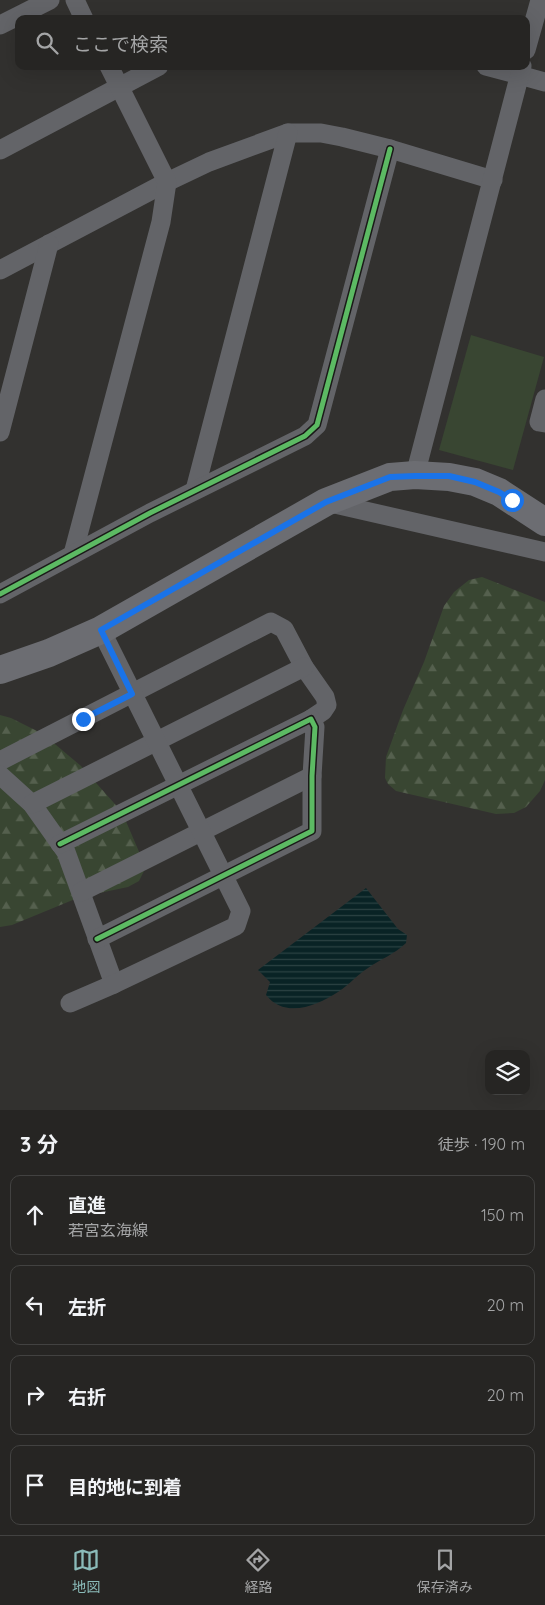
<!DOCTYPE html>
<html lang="ja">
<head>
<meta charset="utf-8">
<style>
	body { margin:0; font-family:Quicksand,"Noto Sans JP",sans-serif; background:#323130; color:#f1f3f6 }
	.controls { position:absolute; right:15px; bottom:15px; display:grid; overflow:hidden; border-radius:10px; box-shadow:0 5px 20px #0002 }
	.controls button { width:45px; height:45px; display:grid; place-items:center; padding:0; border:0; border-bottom:1px solid #424241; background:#262523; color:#f1f3f6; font:25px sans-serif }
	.stop { position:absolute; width:15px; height:15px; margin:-11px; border:4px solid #1a73e8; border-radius:50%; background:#fff }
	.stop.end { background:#1a73e8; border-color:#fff; box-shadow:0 1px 5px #0008 }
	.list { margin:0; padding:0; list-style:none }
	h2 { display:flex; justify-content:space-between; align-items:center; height:65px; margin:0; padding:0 20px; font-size:21px }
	h2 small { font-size:16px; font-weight:400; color:#a4a5a6 }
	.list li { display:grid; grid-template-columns:32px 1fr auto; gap:15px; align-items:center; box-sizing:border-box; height:80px; margin:0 10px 10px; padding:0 10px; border:1px solid #424241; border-radius:10px }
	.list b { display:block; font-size:19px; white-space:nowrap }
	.list p { margin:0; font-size:16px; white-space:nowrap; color:#a4a5a6 }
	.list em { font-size:16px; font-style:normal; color:#a4a5a6 }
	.icon { flex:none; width:28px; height:28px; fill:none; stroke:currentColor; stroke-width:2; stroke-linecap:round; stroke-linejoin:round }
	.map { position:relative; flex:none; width:545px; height:1110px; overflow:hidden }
	.search { position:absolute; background:#262523; box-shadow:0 5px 20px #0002; left:15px; right:15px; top:15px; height:55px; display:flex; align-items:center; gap:12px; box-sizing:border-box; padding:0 18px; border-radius:10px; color:#a4a5a6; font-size:19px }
	.sheet { height:425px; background:#262523 }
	nav { display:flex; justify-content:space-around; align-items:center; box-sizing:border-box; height:70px; border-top:1px solid #424241; background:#262523; font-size:14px; color:#a4a5a6 }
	nav a { display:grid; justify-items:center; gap:2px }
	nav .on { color:#8bbbb9 }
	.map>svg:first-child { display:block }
</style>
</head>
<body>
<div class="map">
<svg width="545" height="1110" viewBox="0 0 545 1110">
	<defs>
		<pattern id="forest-firs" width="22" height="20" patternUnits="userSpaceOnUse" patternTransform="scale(1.25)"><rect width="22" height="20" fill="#394632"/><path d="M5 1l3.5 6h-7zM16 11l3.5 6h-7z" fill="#55604e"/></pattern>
		<pattern id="water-rules" width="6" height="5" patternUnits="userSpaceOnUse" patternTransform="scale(1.25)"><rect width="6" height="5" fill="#092325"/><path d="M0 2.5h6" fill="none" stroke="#2c4243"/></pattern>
	</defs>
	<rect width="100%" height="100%" fill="#32312f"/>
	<!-- green -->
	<path fill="#394632" d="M471,335l73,22 -31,113 -74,-20z"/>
	<!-- forest -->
	<g fill="url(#forest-firs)">
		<path d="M482,577l63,25v178l-5,11 -14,16 -12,6 -18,1 -100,-23 -8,-7 -3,-6 1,-21 17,-47 21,-48 20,-56 10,-14 15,-12z"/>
		<path d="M0,715l11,3 32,16 38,32 41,46 21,49 1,10 -5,10 -11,6 -48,10 -68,28 -12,2z"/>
	</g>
	<!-- water -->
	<path fill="url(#water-rules)" d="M366,888l32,41 9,6 -1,8c-11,11 -25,16 -38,25 -11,7 -19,17 -30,24 -21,14 -53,27 -72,3l4,-13 -12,-12z"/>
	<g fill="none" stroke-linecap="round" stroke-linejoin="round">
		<!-- street -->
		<g stroke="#636468" stroke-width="19">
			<path d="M75,0l9,19"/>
			<path d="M0,25l50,-25"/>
			<path d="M526,50l14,-50"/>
			<path d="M486,66l59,16"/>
			<path d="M0,150l159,-84"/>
			<path d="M0,270l167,-88 42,-20 79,-29h33l21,4 48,12 103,31"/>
			<path d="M545,399l-6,23 6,1"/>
			<path d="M0,432l49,-188"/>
			<path d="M415,475l107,-409"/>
			<path d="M195,490l93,-357"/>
			<path d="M326,502l219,50"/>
			<path d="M73,554l88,-332 6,-40 -58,-116"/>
			<path d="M0,594l150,-81 155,-77 12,-11 73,-276"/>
			<path d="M0,761l271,-139 13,7 20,38 21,30 2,8 -4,6 -12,8"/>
			<path d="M0,775l32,29 34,48 48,132"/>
			<path d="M32,804l272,-137"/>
			<path d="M60,844l251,-125 4,8 -3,49v55l-215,108"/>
			<path d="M81,892l231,-116"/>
			<path d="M70,1003l44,-19 122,-58 5,-15 -140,-281"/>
		</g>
		<!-- primary -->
		<path stroke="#6c6d72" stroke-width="28" d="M0,670l49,-17 52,-23 225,-128 64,-25 25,-2 34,2 26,5 24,10 46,30"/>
		<!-- cycleway casing -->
		<g stroke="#1a1a18" stroke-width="8">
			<g id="cycleway">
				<path d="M0,594l150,-81 155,-77 12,-11 73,-276"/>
				<path d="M60,844l251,-125 4,8 -3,49v55l-215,108"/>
			</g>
		</g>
		<!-- cycleway -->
		<use href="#cycleway" stroke="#5cba63" stroke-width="5"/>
	</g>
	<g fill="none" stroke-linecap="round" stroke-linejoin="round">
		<!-- route -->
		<path stroke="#1a73e8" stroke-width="6" d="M83,719l49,-25 -31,-64 225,-128 64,-25 25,-1h34l26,6 24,10 13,8"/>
	</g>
</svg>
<div class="controls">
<button><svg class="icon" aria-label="layers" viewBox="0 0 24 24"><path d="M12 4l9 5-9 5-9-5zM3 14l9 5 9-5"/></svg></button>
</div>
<div class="stop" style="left:512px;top:500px"></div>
<div class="stop end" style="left:83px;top:719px"></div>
<div class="search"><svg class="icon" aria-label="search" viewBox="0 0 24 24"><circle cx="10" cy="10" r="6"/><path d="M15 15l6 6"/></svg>ここで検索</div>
</div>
<section class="sheet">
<h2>3 分<small>徒歩 · 190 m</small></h2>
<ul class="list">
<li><svg class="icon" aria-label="ahead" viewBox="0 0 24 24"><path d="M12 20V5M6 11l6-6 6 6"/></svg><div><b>直進</b><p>若宮玄海線</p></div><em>150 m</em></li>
<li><svg class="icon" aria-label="left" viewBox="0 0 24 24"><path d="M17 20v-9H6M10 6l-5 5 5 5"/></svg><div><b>左折</b></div><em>20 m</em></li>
<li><svg class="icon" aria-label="right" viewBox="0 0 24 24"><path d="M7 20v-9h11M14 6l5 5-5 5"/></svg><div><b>右折</b></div><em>20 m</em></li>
<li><svg class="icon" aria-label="arrive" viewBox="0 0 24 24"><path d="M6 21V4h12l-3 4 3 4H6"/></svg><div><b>目的地に到着</b></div></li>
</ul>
</section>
<nav>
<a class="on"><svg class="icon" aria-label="map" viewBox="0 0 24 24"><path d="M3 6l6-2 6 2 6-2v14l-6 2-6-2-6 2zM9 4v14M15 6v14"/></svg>地図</a>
<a><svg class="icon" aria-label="directions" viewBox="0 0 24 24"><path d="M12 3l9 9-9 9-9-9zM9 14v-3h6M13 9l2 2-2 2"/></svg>経路</a>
<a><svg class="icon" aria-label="saved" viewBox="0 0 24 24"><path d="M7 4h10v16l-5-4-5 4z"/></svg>保存済み</a>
</nav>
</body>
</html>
